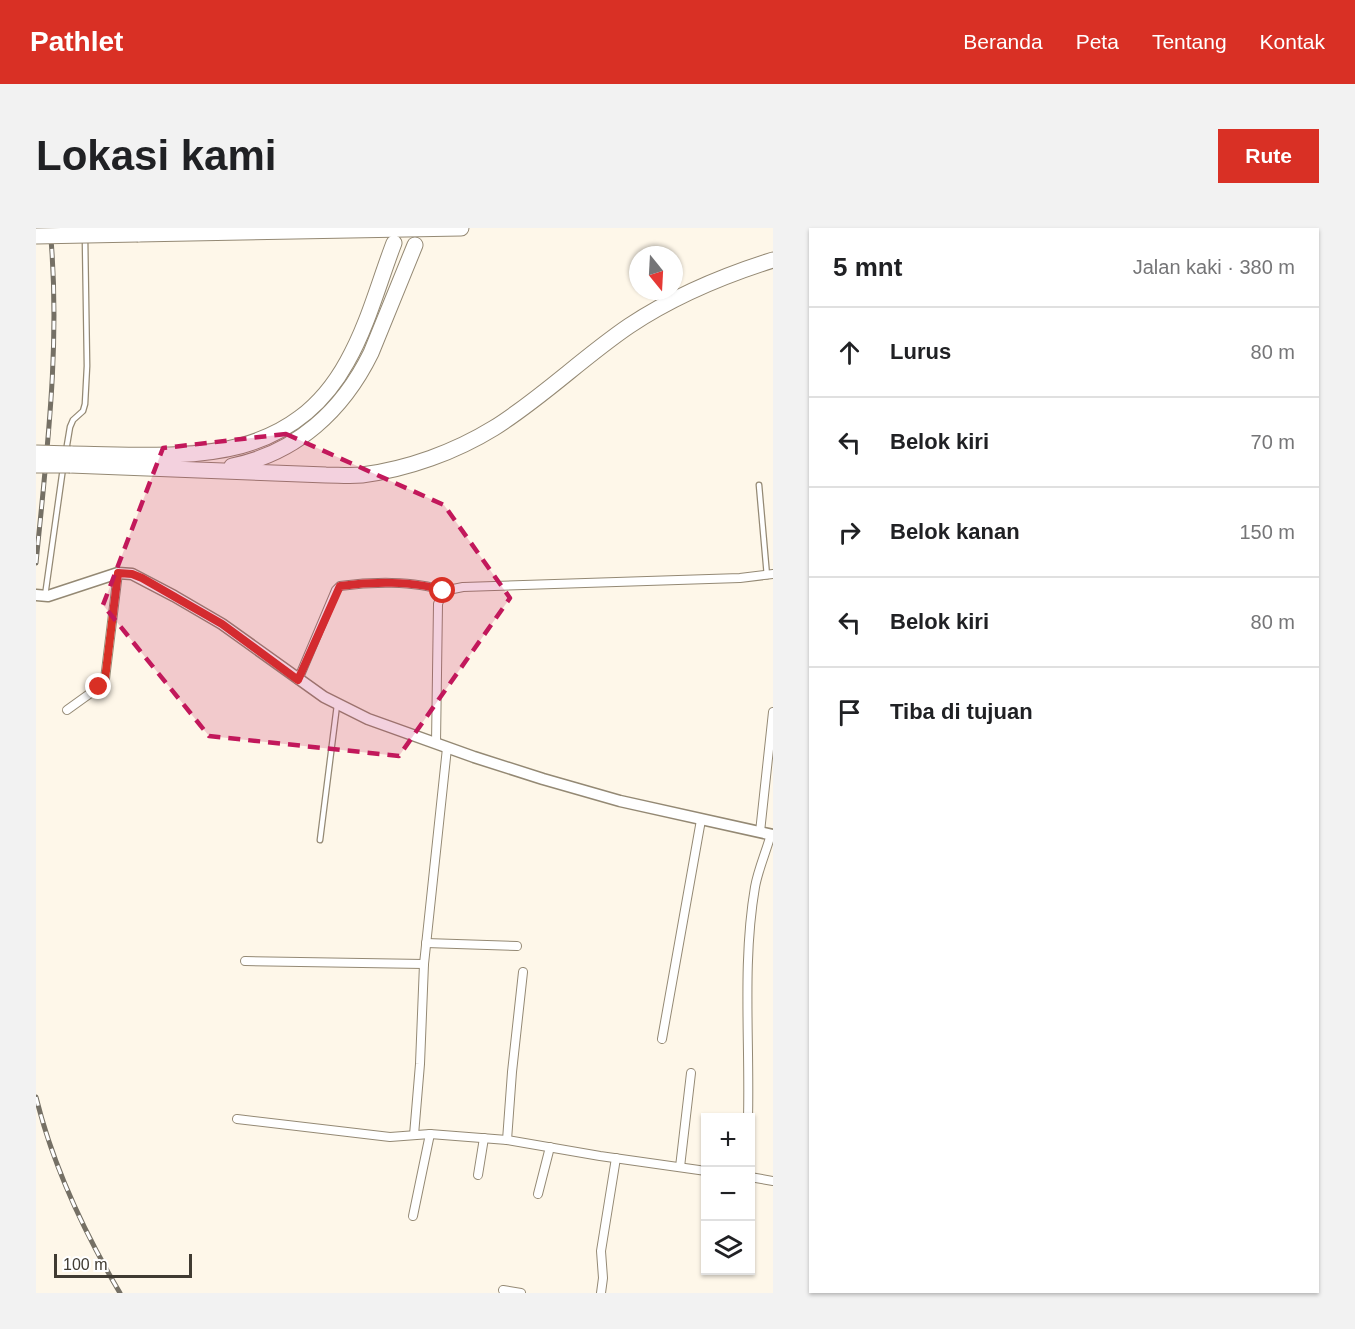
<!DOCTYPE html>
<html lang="id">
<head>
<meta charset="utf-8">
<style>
	body { margin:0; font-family:Helvetica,sans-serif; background:#f2f2f2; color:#202124 }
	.controls { position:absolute; right:18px; bottom:18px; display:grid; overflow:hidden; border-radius:0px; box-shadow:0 2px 4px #0004 }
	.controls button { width:54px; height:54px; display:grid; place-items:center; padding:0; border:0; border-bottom:2px solid #e0e0e0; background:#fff; color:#202124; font:30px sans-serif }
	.compass { position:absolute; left:593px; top:18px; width:54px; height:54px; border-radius:50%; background:#fff; box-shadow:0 2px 4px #0004; rotate:162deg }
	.scale { position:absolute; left:18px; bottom:15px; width:138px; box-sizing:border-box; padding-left:6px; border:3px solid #403b32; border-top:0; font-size:16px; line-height:21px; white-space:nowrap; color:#403b32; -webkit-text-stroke:4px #fff; paint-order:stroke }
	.stop { position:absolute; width:18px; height:18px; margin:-14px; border:4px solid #d93025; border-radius:50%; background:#fff }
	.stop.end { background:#d93025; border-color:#fff; box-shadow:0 2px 6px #0008 }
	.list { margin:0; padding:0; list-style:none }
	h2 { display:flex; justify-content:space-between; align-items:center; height:78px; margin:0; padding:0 24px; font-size:26px }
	h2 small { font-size:20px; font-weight:400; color:#757577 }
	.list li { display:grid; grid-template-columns:39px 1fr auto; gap:18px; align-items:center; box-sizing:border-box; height:90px; padding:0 24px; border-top:2px solid #e0e0e0 }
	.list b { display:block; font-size:22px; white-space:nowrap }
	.list em { font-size:20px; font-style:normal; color:#757577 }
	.icon { flex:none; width:33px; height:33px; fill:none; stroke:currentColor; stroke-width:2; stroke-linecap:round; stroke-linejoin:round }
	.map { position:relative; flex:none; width:737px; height:1065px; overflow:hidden; border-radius:0px }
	header { display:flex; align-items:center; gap:36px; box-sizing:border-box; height:84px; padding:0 30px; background:#d93025; color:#fff }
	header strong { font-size:28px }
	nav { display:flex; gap:33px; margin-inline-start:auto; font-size:21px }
	.intro { display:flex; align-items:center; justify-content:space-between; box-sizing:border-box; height:144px; padding:0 36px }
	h1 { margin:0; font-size:42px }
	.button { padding:15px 27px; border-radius:0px; background:#d93025; color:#fff; font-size:21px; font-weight:700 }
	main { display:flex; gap:36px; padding:0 36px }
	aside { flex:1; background:#fff; border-radius:0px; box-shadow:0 2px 4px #0004 }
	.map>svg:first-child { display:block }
</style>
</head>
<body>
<header>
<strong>Pathlet</strong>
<nav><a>Beranda</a><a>Peta</a><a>Tentang</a><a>Kontak</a></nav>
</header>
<div class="intro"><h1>Lokasi kami</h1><a class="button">Rute</a></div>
<main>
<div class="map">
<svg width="737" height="1065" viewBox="0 0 737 1065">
	<rect width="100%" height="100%" fill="#fef7e9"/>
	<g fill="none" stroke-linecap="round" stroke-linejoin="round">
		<!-- service casing -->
		<g stroke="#948974" stroke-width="7">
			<g id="service">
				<path d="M30,223l4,-24 3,-7 10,-9 2,-7 2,-38 -2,-129"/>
				<path d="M723,257l8,91"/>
				<path d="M9,368l18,-128"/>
				<path d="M284,612l17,-135"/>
			</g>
		</g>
		<!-- minor casing -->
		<g stroke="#948974" stroke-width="10">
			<g id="minor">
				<path d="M262,452l38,-90 4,-4c29,-4 75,-6 103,5"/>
				<path d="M31,482l32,-23 6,-8 13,-106"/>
				<path d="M400,515l2,-139 5,-13 20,-4 277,-9 33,-4"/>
				<path d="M724,604l13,-120"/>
				<path d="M390,715l91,3"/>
				<path d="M209,733l179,3"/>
				<path d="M626,811l39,-219"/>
				<path d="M712,890c2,-77 -6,-155 7,-231 3,-17 11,-35 16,-53"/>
				<path d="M201,891l153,18 40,-3 77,6 93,16 106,15"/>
				<path d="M378,907l6,-71 4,-100 23,-216"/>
				<path d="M471,912l5,-68 11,-100"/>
				<path d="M644,939l11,-94"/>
				<path d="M442,947l6,-37"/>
				<path d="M714,949l23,4"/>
				<path d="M502,966l12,-47"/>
				<path d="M377,988l17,-82"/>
				<path d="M467,1062l18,3"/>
				<path d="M565,1065l2,-15 -2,-27 15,-93"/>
			</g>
		</g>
		<!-- tertiary casing -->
		<g stroke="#948974" stroke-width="13">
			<path id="tertiary" d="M0,367l12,1 70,-23 14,1 42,22 48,28 102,73 44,22 106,38 69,22 77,22 153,34"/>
		</g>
		<!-- motorway casing -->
		<g stroke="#948974" stroke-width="17">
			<g id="motorway">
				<path d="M102,6l323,-6"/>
				<path d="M35,226c105,1 216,17 276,-92 21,-37 32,-80 47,-119"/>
				<path d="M34,237l256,10c12,0 24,1 36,0 46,-6 93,-23 132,-47 48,-30 88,-70 135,-102 45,-30 93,-50 144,-66"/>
				<path d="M196,238c65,-13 111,-56 139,-113l44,-108"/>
			</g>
		</g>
		<!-- service -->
		<use href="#service" stroke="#fff" stroke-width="4.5"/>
		<!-- minor -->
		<use href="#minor" stroke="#fff" stroke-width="8"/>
		<!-- tertiary -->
		<use href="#tertiary" stroke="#fff" stroke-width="10"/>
		<!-- motorway -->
		<use href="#motorway" stroke="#fff" stroke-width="15"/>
		<!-- rail casing -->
		<g stroke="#757065" stroke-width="5">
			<g id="rail">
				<path d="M0,335c11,-113 25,-222 14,-335"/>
				<path d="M0,869c17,69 48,135 84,196"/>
			</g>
		</g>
		<!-- rail -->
		<use href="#rail" stroke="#fff" stroke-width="3" stroke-dasharray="9" stroke-linecap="butt"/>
		<!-- motorway-bridge casing -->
		<g stroke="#948974" stroke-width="17" stroke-linecap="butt">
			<g id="motorway-bridge">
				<path d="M0,8l102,-2"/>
				<path d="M0,225l35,1"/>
				<path d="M0,237h34"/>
			</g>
		</g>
		<!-- motorway-bridge -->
		<use href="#motorway-bridge" stroke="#fff" stroke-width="15"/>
	</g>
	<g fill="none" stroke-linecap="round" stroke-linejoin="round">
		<!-- route -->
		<path stroke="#d93025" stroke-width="8" d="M63,459l6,-8 13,-106 14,1 10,4 80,46 76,56 42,-94c29,-4 75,-6 103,5"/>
	</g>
	<!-- marked area -->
	<path fill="#c2185b" fill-opacity="0.2" stroke="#c2185b" stroke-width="4.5" stroke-dasharray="12 8" stroke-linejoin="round" d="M250,206l158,71 66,93 -111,158 -190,-20 -106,-131 60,-157z"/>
</svg>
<div class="controls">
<button>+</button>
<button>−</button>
<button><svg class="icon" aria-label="layers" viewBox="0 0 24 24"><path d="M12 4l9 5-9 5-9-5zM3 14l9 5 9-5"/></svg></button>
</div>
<svg class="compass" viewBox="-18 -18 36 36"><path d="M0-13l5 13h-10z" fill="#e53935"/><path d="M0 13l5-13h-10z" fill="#757577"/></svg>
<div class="scale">100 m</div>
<div class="stop" style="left:407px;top:363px"></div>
<div class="stop end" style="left:63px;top:459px"></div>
</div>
<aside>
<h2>5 mnt<small>Jalan kaki · 380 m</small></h2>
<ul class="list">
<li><svg class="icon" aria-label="ahead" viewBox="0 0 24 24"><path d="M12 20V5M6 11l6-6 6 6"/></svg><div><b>Lurus</b></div><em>80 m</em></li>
<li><svg class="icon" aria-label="left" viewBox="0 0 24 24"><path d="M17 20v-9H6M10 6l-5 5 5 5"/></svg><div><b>Belok kiri</b></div><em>70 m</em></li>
<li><svg class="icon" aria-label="right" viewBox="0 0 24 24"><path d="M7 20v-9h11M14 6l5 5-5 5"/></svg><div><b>Belok kanan</b></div><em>150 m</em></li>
<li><svg class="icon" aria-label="left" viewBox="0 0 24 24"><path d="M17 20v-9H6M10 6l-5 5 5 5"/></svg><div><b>Belok kiri</b></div><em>80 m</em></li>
<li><svg class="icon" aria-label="arrive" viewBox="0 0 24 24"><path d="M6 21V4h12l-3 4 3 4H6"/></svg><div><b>Tiba di tujuan</b></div></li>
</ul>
</aside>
</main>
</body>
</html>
